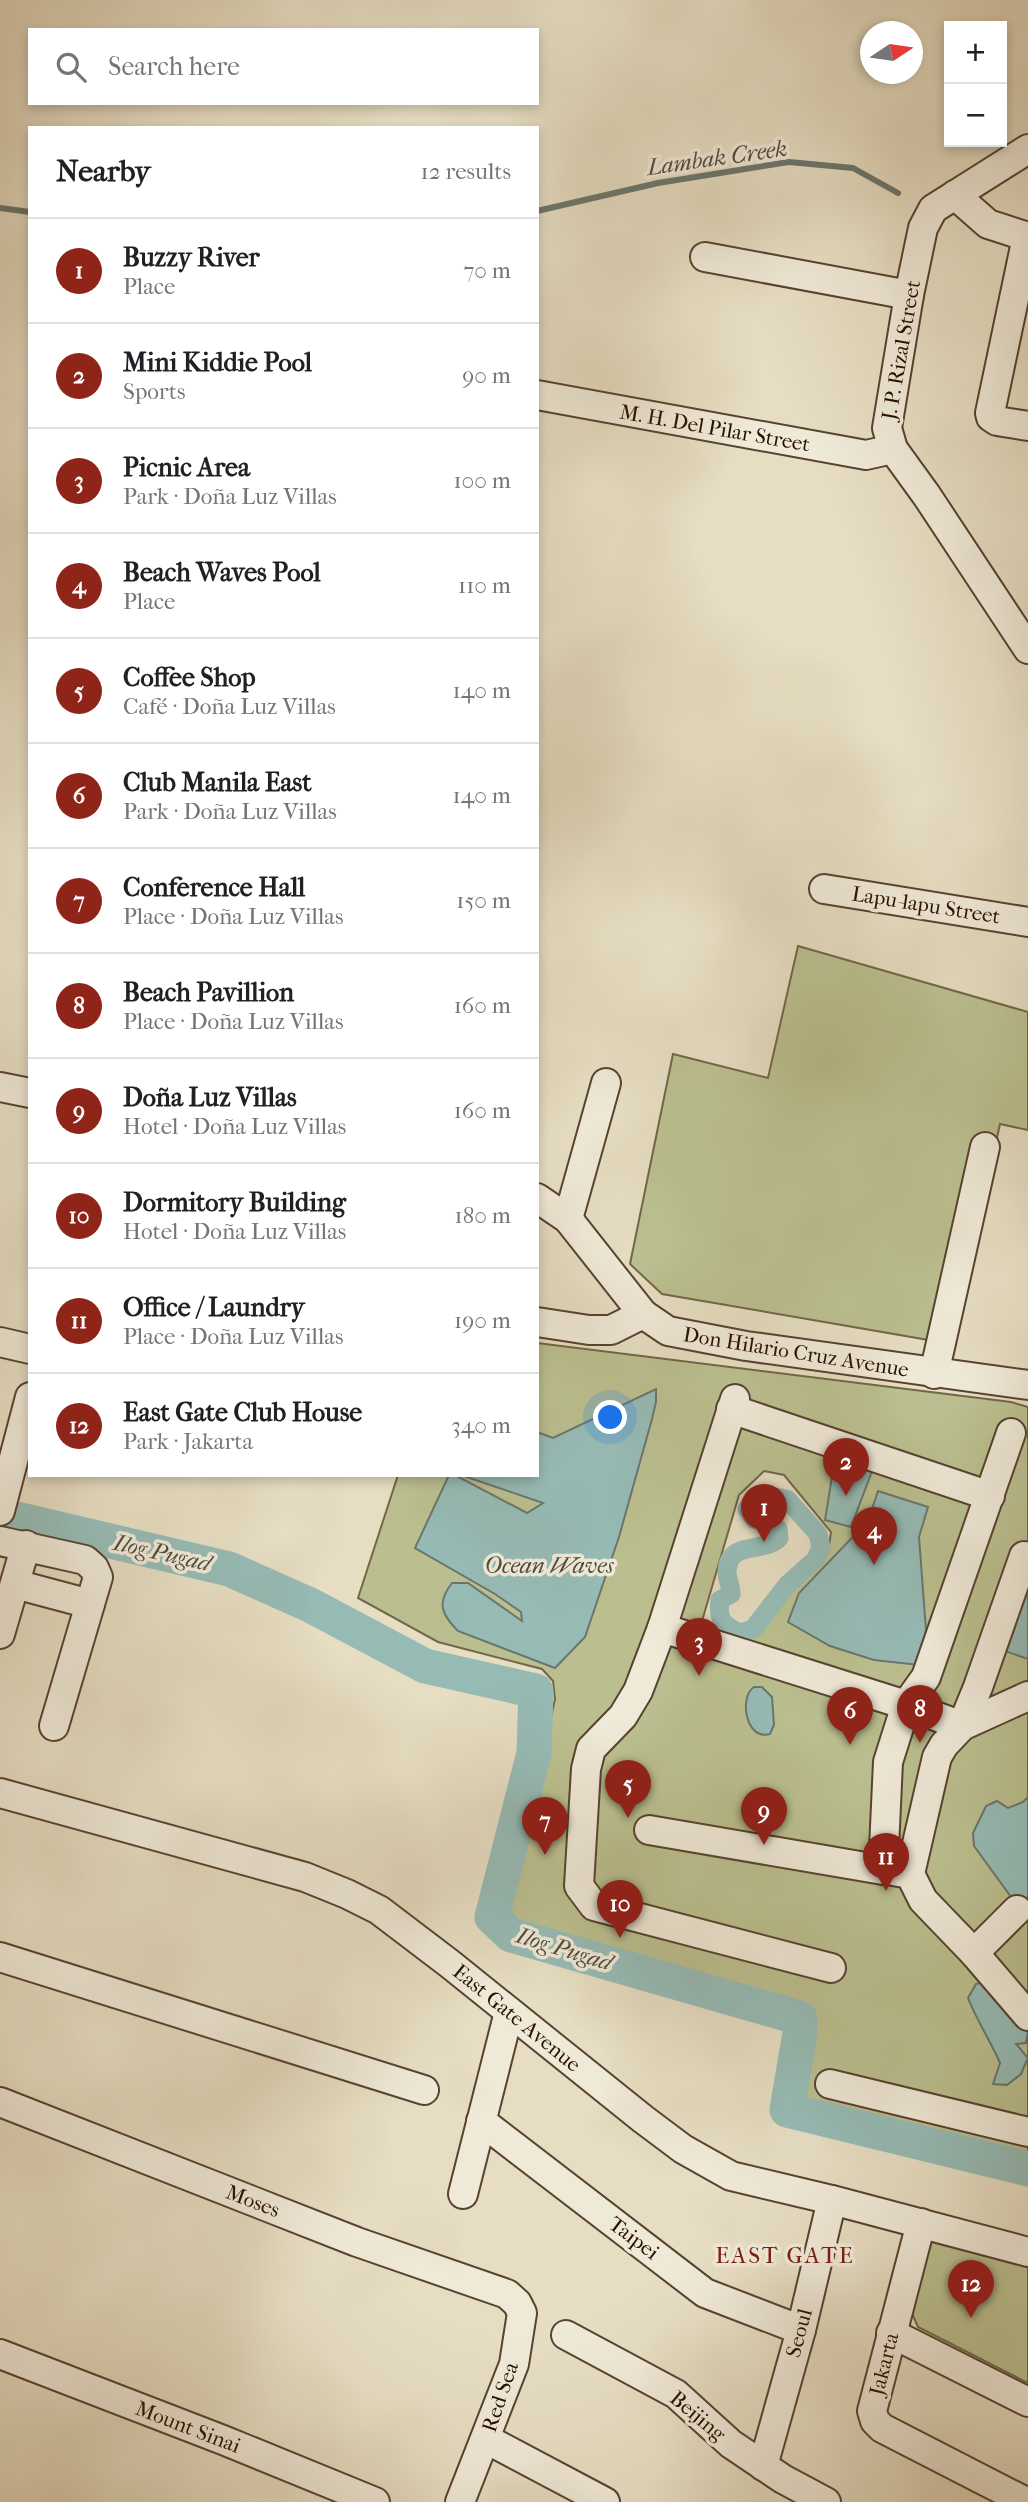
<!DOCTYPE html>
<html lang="en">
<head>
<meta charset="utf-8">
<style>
	body { margin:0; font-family:"IM FELL French Canon",serif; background:#f2f2f2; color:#202124 }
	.controls { position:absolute; right:21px; top:21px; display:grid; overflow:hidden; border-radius:0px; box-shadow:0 4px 10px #0003 }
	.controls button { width:63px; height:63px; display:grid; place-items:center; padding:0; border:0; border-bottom:2px solid #e0e0e0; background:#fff; color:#202124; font:35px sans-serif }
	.compass { position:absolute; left:860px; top:21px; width:63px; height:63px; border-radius:50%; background:#fff; box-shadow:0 4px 10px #0003; rotate:77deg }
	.you { position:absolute; left:611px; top:1418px; width:24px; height:24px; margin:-18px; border:5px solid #fff; border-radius:50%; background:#1a73e8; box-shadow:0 0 0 10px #1a73e833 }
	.badge { display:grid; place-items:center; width:46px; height:46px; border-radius:50%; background:#8f2418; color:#fff; font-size:23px; font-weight:700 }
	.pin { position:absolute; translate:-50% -58px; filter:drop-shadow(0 2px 4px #0008) }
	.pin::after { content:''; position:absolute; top:37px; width:24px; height:21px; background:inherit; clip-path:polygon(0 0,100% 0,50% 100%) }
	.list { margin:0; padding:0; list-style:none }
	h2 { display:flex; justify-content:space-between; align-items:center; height:91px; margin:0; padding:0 28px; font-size:30px }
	h2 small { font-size:23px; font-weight:400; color:#757577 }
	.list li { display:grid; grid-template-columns:46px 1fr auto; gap:21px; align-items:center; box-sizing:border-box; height:105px; padding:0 28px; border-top:2px solid #e0e0e0 }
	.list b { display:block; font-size:26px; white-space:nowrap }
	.list p { margin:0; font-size:23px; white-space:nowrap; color:#757577 }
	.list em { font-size:23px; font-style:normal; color:#757577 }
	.icon { flex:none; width:38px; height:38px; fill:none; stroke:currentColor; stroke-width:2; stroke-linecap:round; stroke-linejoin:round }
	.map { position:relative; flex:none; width:1028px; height:2502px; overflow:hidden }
	.search { position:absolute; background:#fff; box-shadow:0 4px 10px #0003; left:28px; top:28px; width:511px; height:77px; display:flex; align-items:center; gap:18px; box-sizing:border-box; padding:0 24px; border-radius:0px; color:#757577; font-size:26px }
	.panel { position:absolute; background:#fff; box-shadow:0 4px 10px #0003; left:28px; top:126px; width:511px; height:1351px; border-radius:0px }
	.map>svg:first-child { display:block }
</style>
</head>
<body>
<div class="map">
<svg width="1028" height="2502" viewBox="0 0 1028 2502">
	<rect width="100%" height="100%" fill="#e6ddc2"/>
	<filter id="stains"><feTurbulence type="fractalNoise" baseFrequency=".00286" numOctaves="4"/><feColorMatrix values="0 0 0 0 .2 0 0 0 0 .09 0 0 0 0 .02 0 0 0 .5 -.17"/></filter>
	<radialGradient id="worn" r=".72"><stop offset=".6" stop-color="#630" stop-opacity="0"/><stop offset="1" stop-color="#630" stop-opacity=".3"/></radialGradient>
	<!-- green -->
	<g fill="#bbbf8f" stroke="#726748" stroke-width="2" fill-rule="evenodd">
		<path d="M798,946l230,66v118l-28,-6 -48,220 -290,-50 -32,-30 43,-210 95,24z"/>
		<path d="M537,1343l474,59 17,5v750l-220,-45 -12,-14 15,-70v-13l-7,-7 -285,-78 -11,-21 47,-210 -2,-18 -11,-12 -104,-27 -80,-44 40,-123h139zM764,1471l20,4 47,57 -2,14 -41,40 -37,52 -49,-17 37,-126z"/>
		<path d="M928,2238l100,27v118l-110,-56 -8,-18z"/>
	</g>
	<!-- water -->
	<g fill="#96bbb5" stroke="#6a766d" stroke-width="2">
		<path d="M656,1389v13l-4,17 -33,118 -34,100 -30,31 -97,-37c-16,-16 -22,-28 -6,-48h16l54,38 -1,-9 -26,-18 -80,-46 34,-73h6l72,38 16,-10 -82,-28h76v-43l16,6z"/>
		<path d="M835,1458l37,13 -21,56 -26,-7z"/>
		<path d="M878,1491l50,16 -9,30 7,93 -7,35 -45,-5 -44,-14 -42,-24 11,-29 69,-72z"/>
		<path d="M1028,1588v71l-23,-8z"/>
		<path d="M754,1687h8l10,10 2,28 -4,9c-25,7 -31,-38 -16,-47z"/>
		<path d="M1028,1797v114l-14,-10 -40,-55 -1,-13 13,-27 11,-5 11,7 15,-6z"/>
		<path d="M986,1982l42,48 -2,13 -10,1 12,14 -7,16 -14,11 -14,-1 7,-21c-10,-23 -23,-42 -32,-65l8,-14z"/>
	</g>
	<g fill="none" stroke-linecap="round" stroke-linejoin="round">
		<!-- stream -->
		<g stroke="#6a766d" stroke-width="6">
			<path d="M0,208l30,4"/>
			<path d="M537,211l121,-28 131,-21 64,6 45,25"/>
		</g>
		<!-- canal -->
		<path stroke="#96bbb5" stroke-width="19" d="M769,1496l18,3 31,35 3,13 -5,12 -29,26 -34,44 -13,4c-17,-8 -23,-13 -20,-33l11,-6c0,-8 -4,-15 -4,-22 1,-33 37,-18 52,-34l-1,-9 -8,-6 -16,-4 -7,-10 8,-11z"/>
		<!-- river -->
		<path stroke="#96bbb5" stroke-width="35" d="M0,1515l229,54 81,36 115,61 111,25 -2,62 -42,164 19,18 289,83v15l-13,77 241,59"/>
		<!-- minor casing -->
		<g stroke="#584230" stroke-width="32">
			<g id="minor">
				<path d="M1028,149l-95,60 -10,19 -14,67 -22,133 6,21 34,47 101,153"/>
				<path d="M955,195l33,29 40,13"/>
				<path d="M1027,237l-37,176 1,4 6,4 31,5"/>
				<path d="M705,257l204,38"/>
				<path d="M537,395l329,60 27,-6"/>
				<path d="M824,889l204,33"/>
				<path d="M0,1087l30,6"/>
				<path d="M537,1198l31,21 75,95 25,17 78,15 282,39"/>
				<path d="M568,1219l38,-136"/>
				<path d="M537,1322l52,8h22l32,-16"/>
				<path d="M0,1342l30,7"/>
				<path d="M934,1374l51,-227"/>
				<path d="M735,1399l-73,229 -24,63 -15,25 -32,33 -5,20 -7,117 15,20 237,62"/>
				<path d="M731,1409l259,87"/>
				<path d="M0,1511l30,-114"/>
				<path d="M0,1541l85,19 9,8 4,9 -44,149"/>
				<path d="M15,1584l75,20"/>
				<path d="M662,1628l244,77 20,-28 85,-244"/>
				<path d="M0,1634l26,-89"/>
				<path d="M0,1793l305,84 42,17 32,16 71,54 193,155 40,30 48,27 101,24 196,52"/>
				<path d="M649,1830l234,40 5,-108 18,-57 56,21 16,-39 46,-131"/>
				<path d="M893,1871l17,3 13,26 51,53 54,63"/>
				<path d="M910,1874l27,-117 7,-12 18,-19 66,-30"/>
				<path d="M974,1953l43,-43"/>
				<path d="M0,1957l424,133"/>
				<path d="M830,2084l198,48"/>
				<path d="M0,2102l357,140 150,52 10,9 5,10 -8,51 -54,138"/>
				<path d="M481,2121l224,172 96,37"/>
				<path d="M463,2194l46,-182"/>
				<path d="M921,2223l-49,188 3,10 7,7 144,74"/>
				<path d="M891,2333l137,69"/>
				<path d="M566,2335l110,59 55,50 52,35 43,23"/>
				<path d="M0,2354l223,86 152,62"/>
				<path d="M486,2439l119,63"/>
				<path d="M763,2466l38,-136 31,-130"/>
			</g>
		</g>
		<!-- minor -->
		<use href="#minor" stroke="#efe9d7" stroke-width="28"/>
	</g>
	<g text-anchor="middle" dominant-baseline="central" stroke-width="7" stroke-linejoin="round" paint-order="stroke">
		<!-- street labels -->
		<g font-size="21" fill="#290f00" stroke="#efe9d7">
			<text transform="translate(901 350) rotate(-80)">J. P. Rizal Street</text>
			<text transform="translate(715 428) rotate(10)">M. H. Del Pilar Street</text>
			<text transform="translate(926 905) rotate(9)">Lapu-lapu Street</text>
			<text transform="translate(796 1352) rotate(9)">Don Hilario Cruz Avenue</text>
			<text transform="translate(517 2018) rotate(39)">East Gate Avenue</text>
			<text transform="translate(253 2201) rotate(21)">Moses</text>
			<text transform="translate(634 2238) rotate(37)">Taipei</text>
			<text transform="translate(799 2333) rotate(-75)">Seoul</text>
			<text transform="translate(884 2364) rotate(-76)">Jakarta</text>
			<text transform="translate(500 2397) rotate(-71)">Red Sea</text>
			<text transform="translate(698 2416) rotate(40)">Beijing</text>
			<text transform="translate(188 2427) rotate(21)">Mount Sinai</text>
		</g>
		<!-- water labels -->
		<g font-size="23" font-style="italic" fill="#4f4b3f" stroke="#efe9d7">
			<text transform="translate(717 158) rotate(-8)">Lambak Creek</text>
			<text transform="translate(162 1553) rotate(13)">Ilog Pugad</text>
			<text x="549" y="1565">Ocean Waves</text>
			<text transform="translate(564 1949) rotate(17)">Ilog Pugad</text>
		</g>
		<!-- neighbourhood labels -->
		<g font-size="23" letter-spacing="2" fill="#7a1f14" stroke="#efe9d7">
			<text x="785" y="2255">EAST GATE</text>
		</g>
	</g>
	<rect width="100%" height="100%" filter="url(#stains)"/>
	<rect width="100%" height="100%" fill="url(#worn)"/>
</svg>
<div class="controls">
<button>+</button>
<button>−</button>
</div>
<svg class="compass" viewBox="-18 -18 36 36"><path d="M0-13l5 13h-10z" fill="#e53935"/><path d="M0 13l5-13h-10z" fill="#757577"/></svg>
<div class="you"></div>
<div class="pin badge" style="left:764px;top:1542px">1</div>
<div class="pin badge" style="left:846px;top:1496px">2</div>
<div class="pin badge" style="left:699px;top:1676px">3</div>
<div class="pin badge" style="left:874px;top:1565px">4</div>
<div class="pin badge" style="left:628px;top:1818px">5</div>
<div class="pin badge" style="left:850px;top:1745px">6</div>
<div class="pin badge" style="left:545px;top:1855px">7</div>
<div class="pin badge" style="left:920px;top:1743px">8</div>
<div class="pin badge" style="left:764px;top:1845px">9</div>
<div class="pin badge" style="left:620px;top:1938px">10</div>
<div class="pin badge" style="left:886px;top:1891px">11</div>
<div class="pin badge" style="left:971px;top:2318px">12</div>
<div class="search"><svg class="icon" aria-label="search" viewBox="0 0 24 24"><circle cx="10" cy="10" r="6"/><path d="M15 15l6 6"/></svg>Search here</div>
<section class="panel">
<h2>Nearby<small>12 results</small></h2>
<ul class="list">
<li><span class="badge">1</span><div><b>Buzzy River</b><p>Place</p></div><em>70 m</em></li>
<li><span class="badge">2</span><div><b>Mini Kiddie Pool</b><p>Sports</p></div><em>90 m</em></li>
<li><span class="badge">3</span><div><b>Picnic Area</b><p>Park · Doña Luz Villas</p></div><em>100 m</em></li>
<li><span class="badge">4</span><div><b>Beach Waves Pool</b><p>Place</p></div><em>110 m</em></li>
<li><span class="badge">5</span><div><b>Coffee Shop</b><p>Café · Doña Luz Villas</p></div><em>140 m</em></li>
<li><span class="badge">6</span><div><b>Club Manila East</b><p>Park · Doña Luz Villas</p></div><em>140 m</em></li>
<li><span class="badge">7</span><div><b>Conference Hall</b><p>Place · Doña Luz Villas</p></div><em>150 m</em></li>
<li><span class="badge">8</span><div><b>Beach Pavillion</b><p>Place · Doña Luz Villas</p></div><em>160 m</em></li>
<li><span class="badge">9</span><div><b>Doña Luz Villas</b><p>Hotel · Doña Luz Villas</p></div><em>160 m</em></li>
<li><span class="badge">10</span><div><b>Dormitory Building</b><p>Hotel · Doña Luz Villas</p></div><em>180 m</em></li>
<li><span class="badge">11</span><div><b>Office / Laundry</b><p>Place · Doña Luz Villas</p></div><em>190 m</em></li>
<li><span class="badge">12</span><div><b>East Gate Club House</b><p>Park · Jakarta</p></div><em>340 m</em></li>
</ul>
</section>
</div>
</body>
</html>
